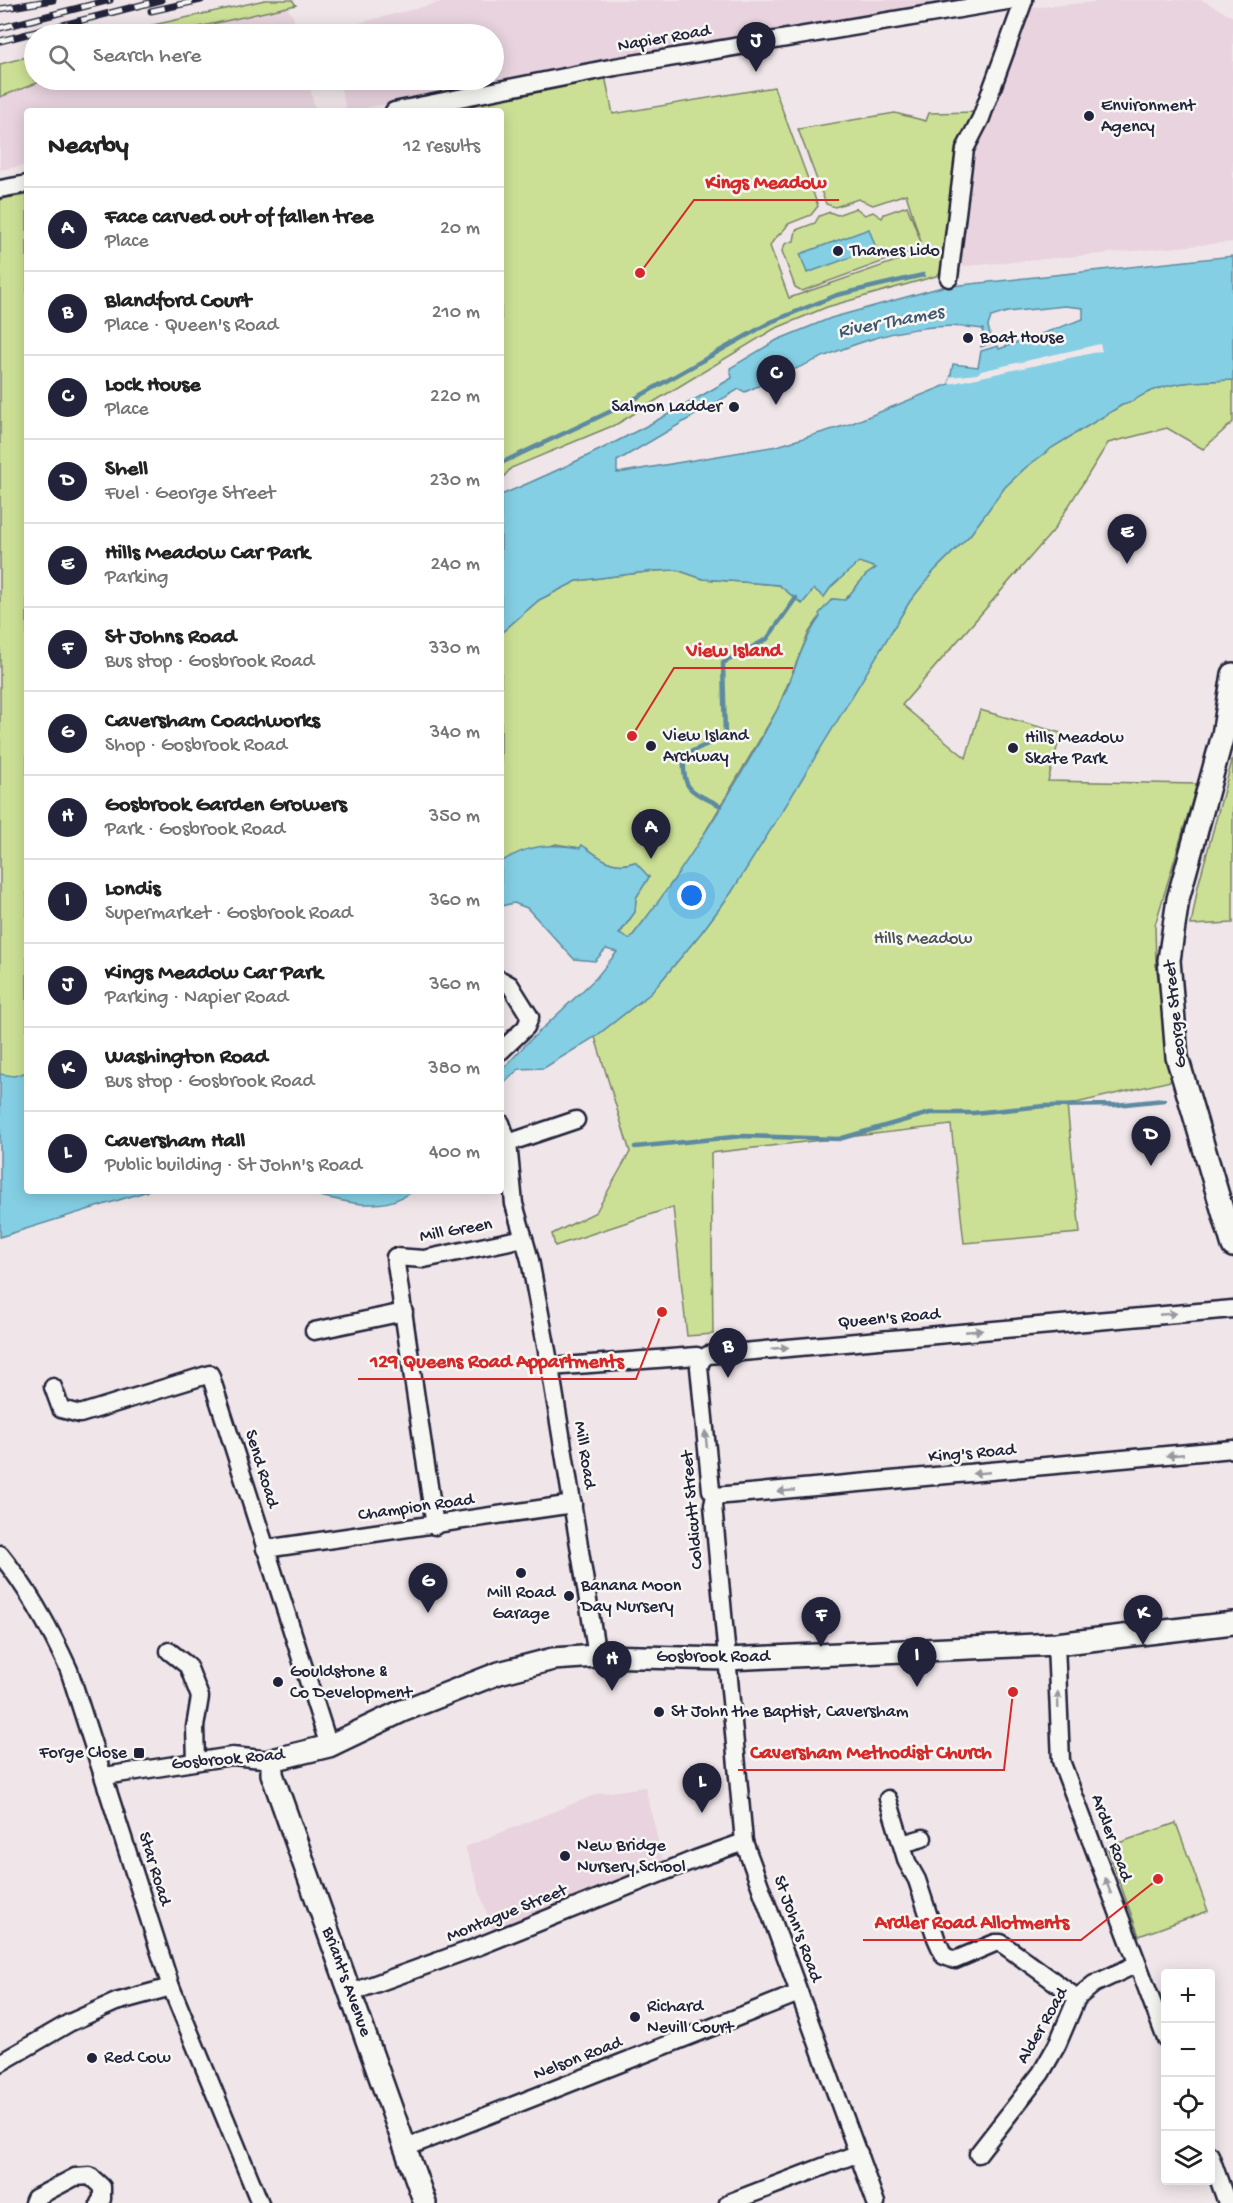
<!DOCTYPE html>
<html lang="en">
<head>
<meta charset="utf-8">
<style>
	body { margin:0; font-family:"Gochi Hand",sans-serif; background:#f2f2f2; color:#222 }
	.controls { position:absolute; right:18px; bottom:18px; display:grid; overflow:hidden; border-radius:6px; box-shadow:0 3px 15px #0003 }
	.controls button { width:54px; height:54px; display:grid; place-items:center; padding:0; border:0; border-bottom:2px solid #e0e0e0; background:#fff; color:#222; font:30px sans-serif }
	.you { position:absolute; left:692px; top:896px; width:21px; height:21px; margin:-15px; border:4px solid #fff; border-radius:50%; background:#1a73e8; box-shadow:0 0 0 9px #1a73e833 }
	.badge { display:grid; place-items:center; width:39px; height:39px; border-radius:50%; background:#22223b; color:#fff; font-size:20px; font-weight:700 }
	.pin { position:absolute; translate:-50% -50px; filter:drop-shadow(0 2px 3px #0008) }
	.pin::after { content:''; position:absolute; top:32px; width:21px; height:18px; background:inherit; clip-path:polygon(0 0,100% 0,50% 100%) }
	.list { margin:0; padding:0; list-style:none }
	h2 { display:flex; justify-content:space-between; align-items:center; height:78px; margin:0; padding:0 24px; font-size:26px }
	h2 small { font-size:20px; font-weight:400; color:#767676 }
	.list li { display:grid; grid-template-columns:39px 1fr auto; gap:18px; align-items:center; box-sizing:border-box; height:84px; padding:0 24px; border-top:2px solid #e0e0e0 }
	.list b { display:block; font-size:22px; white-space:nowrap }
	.list p { margin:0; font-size:20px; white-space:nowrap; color:#767676 }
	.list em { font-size:20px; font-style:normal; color:#767676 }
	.icon { flex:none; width:33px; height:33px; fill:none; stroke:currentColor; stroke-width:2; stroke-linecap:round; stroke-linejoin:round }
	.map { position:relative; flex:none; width:1233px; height:2203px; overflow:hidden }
	.search { position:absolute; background:#fff; box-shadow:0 3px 15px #0003; left:24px; top:24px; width:480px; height:66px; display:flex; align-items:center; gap:15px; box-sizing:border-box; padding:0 21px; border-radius:33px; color:#767676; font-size:22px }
	.panel { position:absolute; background:#fff; box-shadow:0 3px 15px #0003; left:24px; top:108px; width:480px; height:1086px; border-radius:6px }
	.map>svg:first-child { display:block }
</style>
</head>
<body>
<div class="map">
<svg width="1233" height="2203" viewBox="0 0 1233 2203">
	<rect width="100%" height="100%" fill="#f0e6e9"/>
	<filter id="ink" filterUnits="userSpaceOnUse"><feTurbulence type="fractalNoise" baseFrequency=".0167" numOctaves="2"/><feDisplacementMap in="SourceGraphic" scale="12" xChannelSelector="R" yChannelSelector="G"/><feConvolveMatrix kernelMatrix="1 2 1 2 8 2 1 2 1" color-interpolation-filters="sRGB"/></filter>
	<g filter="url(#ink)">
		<!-- built -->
		<g fill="#e8d3de">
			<path d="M449,0h526l-628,111 -9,-31h156v-46h-169l-1,-2z"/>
			<path d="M1116,0h86l31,17v225l-277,25 12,-116 60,-143z"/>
			<path d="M285,6l8,10 4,18h-151z"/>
			<path d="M35,80h273l7,29 -288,2v54l-27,5v-77z"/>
			<path d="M645,1787l19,78 -171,67 -28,-85 132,-53z"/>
		</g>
		<!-- green -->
		<g fill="#cce095" stroke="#778168" stroke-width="1.5">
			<path d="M265,0h27l4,5 -128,29h-55z"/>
			<path d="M34,55v25h11l-45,17v-33z"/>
			<path d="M605,76l8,38 161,-27 44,119 -7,9 -23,9c-4,9 -13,11 -18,22l19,52 130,-45 3,-5 -26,9 -2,-5 -4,7 -88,32 -7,-4 -13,-36 3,-7 9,-3 2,-11 19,-7 4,-7 11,-4 7,3 19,-7 9,7 8,-3 9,6 2,-4 23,-8 14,36 -15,-48 -33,11 -15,-6 -23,8 -9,-3 -28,-75 97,-16 31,8 3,-8 49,-1 -33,156 -9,8 -109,31 -53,22 -157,95 -106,44 -10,12v-369h-64z"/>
			<path d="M27,195v884l-27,4v-884z"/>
			<path d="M1233,380v42l-30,27 -36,-21 -59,15 -55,88 -151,174 64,53 14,-48 81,23 -13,48 149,3 -42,141 1,41 19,114 -108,25 13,128 -116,10 -13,-118 -240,28 2,181 -26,2 -14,-129 -118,39 -3,-12 44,-22 34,-60 -35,-115 56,-44 50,-60 30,-40 179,-292 24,-30 36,-36 35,-48 20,-19 28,-21 69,-42c10,-2 13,-6 21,-11 27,-13 61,-13 90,-14z"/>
			<path d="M859,561l17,7 -10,7 -21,25 -13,-1 -23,33 -32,78 -74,126 -29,46 -44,57 -11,-4 16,-23 1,-14 13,-21 -14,-15c-23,8 -34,-4 -53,-17l-2,3 -24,-4 -55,18v-229l38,-33 38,-19 77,-10 23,-1 26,9 76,6 23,19 12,-15 10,8 7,-10z"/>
			<path d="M1233,757v166l-42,2 7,-39z"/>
			<path d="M1176,1823l32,88 -69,25 -32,-89z"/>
		</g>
		<!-- water -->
		<g fill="#84cfe4" stroke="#5d8aa0" stroke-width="1.5" fill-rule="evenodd">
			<path d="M869,229l7,19 -69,25 -7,-19z"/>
			<path d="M1233,256v124c-29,1 -63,1 -90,15 -8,4 -11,8 -21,10l-69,42 -28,21 -20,19 -35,48 -36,36 -24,30 -125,206 -54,86 -30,40 -50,60 -56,44 -51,31 -25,1 -18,17v-15l25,-27 70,-66 21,-26 -11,-3 -11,12 -21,-2 -47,-51 -13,-5 -13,3v-44c26,-17 49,-19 79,-14l2,-3c19,13 30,25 53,17l14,15 -13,21 -1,14 -16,22 11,5c56,-71 103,-148 146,-227 17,-31 23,-66 44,-95l-1,-3 13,-15 13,1 21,-25 10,-7 -17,-6 -28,25 -7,10 -10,-8 -12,15 -23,-19 -76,-6 -26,-9 -23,1 -77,10 -38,19 -38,33v-138c81,-34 155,-72 231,-117l-2,-10 47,-28 54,-22 111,-31zM1065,306l18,2v11l-84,30 -1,-3 -17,5 -3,16 -25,-3 -4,20 -99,40 -73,22 -160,27v-12l122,-72 6,3c76,-34 154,-77 238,-63l-2,18 11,-4 -4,-17 3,-9 16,-5z"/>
			<path d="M27,1072v119h121l-148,46v-163l14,2z"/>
			<path d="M300,1191h112c-33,25 -75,8 -112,0z"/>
		</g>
		<!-- pier -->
		<path fill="#f0e6e9" d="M1100,344l2,7 -153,33 1,-7 27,-3 4,-3z"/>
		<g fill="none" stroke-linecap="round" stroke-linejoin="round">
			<!-- stream -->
			<g stroke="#5d8aa0" stroke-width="4.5">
				<path d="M501,463l121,-57 149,-84 66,-27 86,-20"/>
				<path d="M721,806c-31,-16 -39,-14 -37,-51l41,-19 -2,-73 44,-24 29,-41"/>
				<path d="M635,1147l108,-11 96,3 91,-26h43l71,-7 72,-1 48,-5"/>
			</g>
			<!-- minor casing -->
			<g stroke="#22223b" stroke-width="21">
				<g id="minor">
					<path d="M394,111l221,-44 398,-67"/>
					<path d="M0,189l27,-5"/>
					<path d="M949,278l16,-129 16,-31 43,-118"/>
					<path d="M501,980l9,5 20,32 -4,10 -25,24"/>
					<path d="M501,1123l7,20 6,61 16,56 20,107 47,289"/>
					<path d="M508,1143l68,-23"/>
					<path d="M314,1331l90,-19"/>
					<path d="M702,1359l-3,8 12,123 4,6 -2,9 31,337 132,361"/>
					<path d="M550,1367l147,-11 5,3 6,-4 525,-46"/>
					<path d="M53,1387l8,22 19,5 130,-40 119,372"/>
					<path d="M715,1496l518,-47"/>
					<path d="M435,1526l-40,-269 29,2 100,-21"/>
					<path d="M265,1549l308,-45"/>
					<path d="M0,1554c29,36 50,74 69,116l102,317 89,216"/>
					<path d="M1056,1644l5,117 105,278"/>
					<path d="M169,1651l19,15 12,31 -5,30 1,34"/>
					<path d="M105,1776l127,-20 40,4"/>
					<path d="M888,1799l19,63 10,18 19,58 8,18 11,4 40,-17h6l76,55"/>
					<path d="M902,1844l21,-6"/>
					<path d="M350,1993l127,-46 219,-88 48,-17"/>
					<path d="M0,2063l69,-40 47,-21 55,-15"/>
					<path d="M405,2148l394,-155"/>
					<path d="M978,2154l63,-81 16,-28 20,-47 17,-14 43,-20"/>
					<path d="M1210,2155l17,48"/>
					<path d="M33,2203l2,-5 40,-21 15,-1 12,11v12l-3,4"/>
					<path d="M728,2203l131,-50"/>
				</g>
			</g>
			<!-- major casing -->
			<g stroke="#22223b" stroke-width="26">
				<g id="major">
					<path d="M1233,674l-10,61 -45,164 -9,61 8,97 56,189"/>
					<path d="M425,2203l-153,-429v-14l57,-14 73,-35 97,-38 54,-14 44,-3 130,3 329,-15 177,-21"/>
				</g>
			</g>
			<!-- minor -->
			<use href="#minor" stroke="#f6f6f2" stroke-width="16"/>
			<!-- major -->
			<use href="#major" stroke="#f6f6f2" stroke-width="21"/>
			<!-- rail casing -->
			<g stroke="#22223b" stroke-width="7">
				<g id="rail">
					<path d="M0,9l53,-9"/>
					<path d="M151,11l50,-11"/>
					<path d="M0,28l110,-28"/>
					<path d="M0,41l161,-41"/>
				</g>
			</g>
			<!-- rail -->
			<use href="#rail" stroke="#f6f6f2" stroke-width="4.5" stroke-dasharray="14" stroke-linecap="butt"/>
		</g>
		<!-- one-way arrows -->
		<defs><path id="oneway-solid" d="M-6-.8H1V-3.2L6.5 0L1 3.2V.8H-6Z" transform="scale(1.5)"/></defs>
		<g fill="#9797a0">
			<use href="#oneway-solid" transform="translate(1168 1314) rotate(-5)"/>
			<use href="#oneway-solid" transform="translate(974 1331) rotate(-5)"/>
			<use href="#oneway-solid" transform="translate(780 1348) rotate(-5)"/>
			<use href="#oneway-solid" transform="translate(706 1439) rotate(-96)"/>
			<use href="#oneway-solid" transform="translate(1175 1455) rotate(175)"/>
			<use href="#oneway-solid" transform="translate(981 1473) rotate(175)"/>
			<use href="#oneway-solid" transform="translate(786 1491) rotate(175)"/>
			<use href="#oneway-solid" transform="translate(1058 1700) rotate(-92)"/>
			<use href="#oneway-solid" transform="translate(1108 1886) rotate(-110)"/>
		</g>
	</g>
	<!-- markers -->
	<g fill="#22223b" stroke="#f6f6f2" stroke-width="2">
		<circle cx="1089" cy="116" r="6"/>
		<circle cx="838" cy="251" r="6"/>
		<circle cx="968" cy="338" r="6"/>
		<circle cx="734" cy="407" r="6"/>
		<circle cx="651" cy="746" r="6"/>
		<circle cx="1013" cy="748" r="6"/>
		<circle cx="521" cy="1573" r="6"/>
		<circle cx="569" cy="1596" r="6"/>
		<circle cx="278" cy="1682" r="6"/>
		<circle cx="659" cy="1712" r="6"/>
		<rect x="133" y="1747" width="12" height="12" rx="3"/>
		<circle cx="565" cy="1856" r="6"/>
		<circle cx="635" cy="2017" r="6"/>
		<circle cx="92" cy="2058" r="6"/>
	</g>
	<g text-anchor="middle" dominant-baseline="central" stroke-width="5" stroke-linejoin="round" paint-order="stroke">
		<!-- street labels -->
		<g font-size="18" fill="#22223b" stroke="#f6f6f2">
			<text transform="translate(664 39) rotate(-10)">Napier Road</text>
			<text transform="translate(1176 1014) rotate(-96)">George Street</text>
			<text transform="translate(456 1231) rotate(-10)">Mill Green</text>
			<text transform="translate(889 1319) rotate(-5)">Queen's Road</text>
			<text transform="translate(972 1454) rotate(-5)">King's Road</text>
			<text transform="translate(584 1455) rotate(81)">Mill Road</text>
			<text transform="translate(261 1469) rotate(73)">Send Road</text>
			<text transform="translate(416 1508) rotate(-8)">Champion Road</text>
			<text transform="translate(693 1510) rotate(-95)">Coldicutt Street</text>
			<text x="713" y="1657">Gosbrook Road</text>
			<text transform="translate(228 1760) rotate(-5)">Gosbrook Road</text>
			<text transform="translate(1111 1838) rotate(70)">Ardler Road</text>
			<text transform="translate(154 1869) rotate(73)">Star Road</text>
			<text transform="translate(507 1914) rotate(-22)">Montague Street</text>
			<text transform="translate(797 1929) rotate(70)">St John's Road</text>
			<text transform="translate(346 1982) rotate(70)">Briant's Avenue</text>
			<text transform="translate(1043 2026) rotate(-60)">Alder Road</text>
			<text transform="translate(578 2059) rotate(-21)">Nelson Road</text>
		</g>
		<!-- poi labels -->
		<g font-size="18" fill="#22223b" stroke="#f6f6f2" text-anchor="start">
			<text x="1101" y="106">Environment<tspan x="1101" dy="21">Agency</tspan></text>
			<text x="850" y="251">Thames Lido</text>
			<text x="980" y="338">Boat House</text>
			<text x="722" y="407" text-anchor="end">Salmon Ladder</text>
			<text x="663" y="736">View Island<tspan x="663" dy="21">Archway</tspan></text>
			<text x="1025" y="738">Hills Meadow<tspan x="1025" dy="21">Skate Park</tspan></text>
			<text x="581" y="1586">Banana Moon<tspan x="581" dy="21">Day Nursery</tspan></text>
			<text x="521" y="1593" text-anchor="middle">Mill Road<tspan x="521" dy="21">Garage</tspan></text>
			<text x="290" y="1672">Gouldstone &amp;<tspan x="290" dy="21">Co Development</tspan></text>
			<text x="671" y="1712">St John the Baptist, Caversham</text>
			<text x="127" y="1753" text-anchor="end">Forge Close</text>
			<text x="577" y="1846">New Bridge<tspan x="577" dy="21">Nursery School</tspan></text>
			<text x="647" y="2007">Richard<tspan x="647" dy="21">Nevill Court</tspan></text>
			<text x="104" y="2058">Red Cow</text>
		</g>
		<!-- park labels -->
		<g font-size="18" fill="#4c5252" stroke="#f6f6f2">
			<text x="923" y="939">Hills Meadow</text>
		</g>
		<!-- water labels -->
		<g font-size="20" font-style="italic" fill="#3f566e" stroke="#f6f6f2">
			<text transform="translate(891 323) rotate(-11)">River Thames</text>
		</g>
	</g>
	<!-- callouts -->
	<path fill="none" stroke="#d62828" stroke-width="2" d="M640 273L694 200H839M632 736L674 668H793M662 1312L636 1379H358M1013 1692L1004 1770H738M1158 1879L1081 1940H863"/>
	<g fill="#d62828" stroke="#f6f6f2" stroke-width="2">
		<circle cx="640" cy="273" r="6"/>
		<circle cx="632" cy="736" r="6"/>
		<circle cx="662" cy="1312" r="6"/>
		<circle cx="1013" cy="1692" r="6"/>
		<circle cx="1158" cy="1879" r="6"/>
	</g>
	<g font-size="20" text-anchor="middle" font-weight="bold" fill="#d62828" stroke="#f6f6f2" stroke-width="5" stroke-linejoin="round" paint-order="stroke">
		<text x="766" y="188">Kings Meadow</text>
		<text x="734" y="656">View Island</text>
		<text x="497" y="1367">129 Queens Road Appartments</text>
		<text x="871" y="1758">Caversham Methodist Church</text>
		<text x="972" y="1928">Ardler Road Allotments</text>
	</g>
</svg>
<div class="controls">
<button>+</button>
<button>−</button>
<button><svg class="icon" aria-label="locate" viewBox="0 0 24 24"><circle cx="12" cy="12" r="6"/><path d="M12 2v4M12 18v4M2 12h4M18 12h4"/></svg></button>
<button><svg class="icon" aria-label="layers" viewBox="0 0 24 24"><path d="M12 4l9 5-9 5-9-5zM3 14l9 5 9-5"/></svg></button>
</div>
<div class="you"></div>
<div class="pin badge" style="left:651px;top:859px">A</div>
<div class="pin badge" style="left:728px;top:1378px">B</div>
<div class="pin badge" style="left:776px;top:405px">C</div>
<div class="pin badge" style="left:1151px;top:1166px">D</div>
<div class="pin badge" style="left:1127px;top:564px">E</div>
<div class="pin badge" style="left:821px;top:1647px">F</div>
<div class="pin badge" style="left:428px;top:1613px">G</div>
<div class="pin badge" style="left:612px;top:1691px">H</div>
<div class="pin badge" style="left:917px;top:1687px">I</div>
<div class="pin badge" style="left:756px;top:72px">J</div>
<div class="pin badge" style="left:1143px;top:1645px">K</div>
<div class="pin badge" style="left:702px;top:1813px">L</div>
<div class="search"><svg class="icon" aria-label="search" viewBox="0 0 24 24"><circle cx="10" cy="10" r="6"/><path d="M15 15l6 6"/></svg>Search here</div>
<section class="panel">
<h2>Nearby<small>12 results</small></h2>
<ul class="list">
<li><span class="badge">A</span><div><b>Face carved out of fallen tree</b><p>Place</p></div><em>20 m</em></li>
<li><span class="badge">B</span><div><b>Blandford Court</b><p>Place · Queen's Road</p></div><em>210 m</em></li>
<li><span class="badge">C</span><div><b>Lock House</b><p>Place</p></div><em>220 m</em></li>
<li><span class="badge">D</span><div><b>Shell</b><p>Fuel · George Street</p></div><em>230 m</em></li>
<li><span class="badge">E</span><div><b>Hills Meadow Car Park</b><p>Parking</p></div><em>240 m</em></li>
<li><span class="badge">F</span><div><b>St Johns Road</b><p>Bus stop · Gosbrook Road</p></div><em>330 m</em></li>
<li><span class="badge">G</span><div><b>Caversham Coachworks</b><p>Shop · Gosbrook Road</p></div><em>340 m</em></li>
<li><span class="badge">H</span><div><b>Gosbrook Garden Growers</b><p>Park · Gosbrook Road</p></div><em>350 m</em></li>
<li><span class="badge">I</span><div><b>Londis</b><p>Supermarket · Gosbrook Road</p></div><em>360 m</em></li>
<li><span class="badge">J</span><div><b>Kings Meadow Car Park</b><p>Parking · Napier Road</p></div><em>360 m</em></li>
<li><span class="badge">K</span><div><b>Washington Road</b><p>Bus stop · Gosbrook Road</p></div><em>380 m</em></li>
<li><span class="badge">L</span><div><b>Caversham Hall</b><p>Public building · St John's Road</p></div><em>400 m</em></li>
</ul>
</section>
</div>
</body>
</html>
